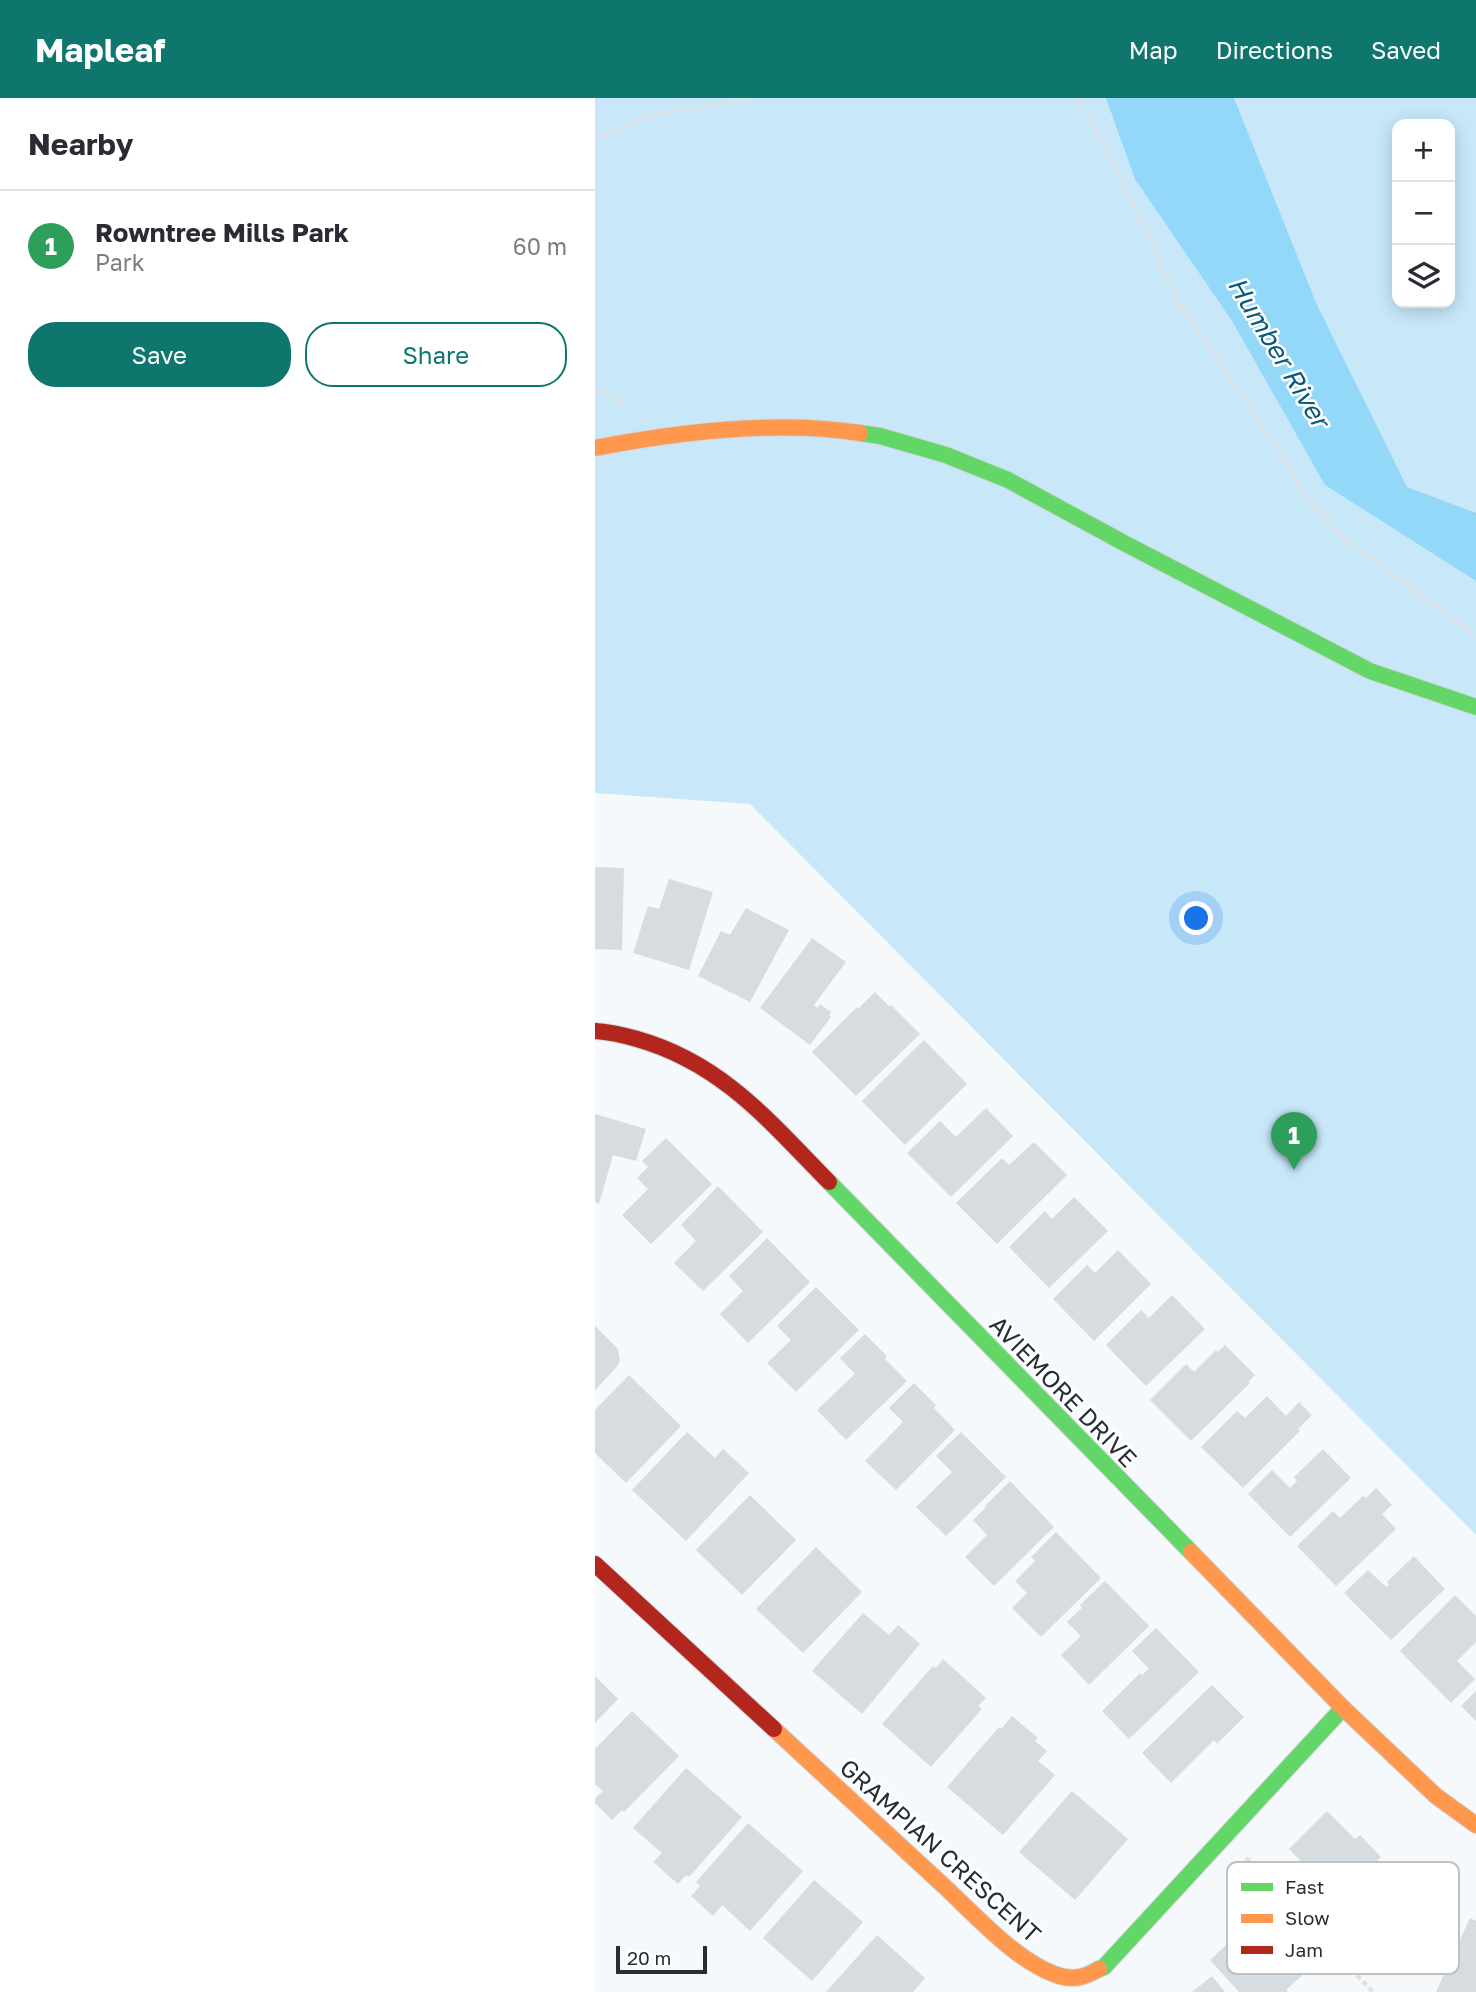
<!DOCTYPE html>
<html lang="en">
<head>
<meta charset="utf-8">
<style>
	body { margin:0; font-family:"Golos Text",sans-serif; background:#f2f2f3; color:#2b2b33 }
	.controls { position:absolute; right:21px; top:21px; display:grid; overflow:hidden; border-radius:14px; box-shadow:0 4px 18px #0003 }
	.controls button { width:63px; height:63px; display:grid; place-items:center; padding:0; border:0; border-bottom:2px solid #e1e1e2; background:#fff; color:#2b2b33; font:35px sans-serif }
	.scale { position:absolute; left:21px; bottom:18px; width:91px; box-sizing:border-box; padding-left:7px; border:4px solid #252e33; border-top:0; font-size:19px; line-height:24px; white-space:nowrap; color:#252e33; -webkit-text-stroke:5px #fff; paint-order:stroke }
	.you { position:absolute; left:602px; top:821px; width:24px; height:24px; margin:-18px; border:5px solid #fff; border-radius:50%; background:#1a73e8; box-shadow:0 0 0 10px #1a73e833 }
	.badge { display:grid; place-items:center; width:46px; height:46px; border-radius:50%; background:#0f766e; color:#fff; font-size:23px; font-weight:700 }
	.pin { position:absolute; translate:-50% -58px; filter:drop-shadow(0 2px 4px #0008) }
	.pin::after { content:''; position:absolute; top:37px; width:24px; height:21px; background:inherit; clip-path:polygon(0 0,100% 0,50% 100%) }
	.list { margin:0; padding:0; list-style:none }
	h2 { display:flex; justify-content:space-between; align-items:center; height:91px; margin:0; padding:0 28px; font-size:30px }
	h2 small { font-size:23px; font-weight:400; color:#7c7c81 }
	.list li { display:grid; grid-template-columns:46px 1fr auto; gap:21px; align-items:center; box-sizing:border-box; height:112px; padding:0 28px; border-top:2px solid #e1e1e2 }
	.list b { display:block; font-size:26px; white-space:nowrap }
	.list p { margin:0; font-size:23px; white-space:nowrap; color:#7c7c81 }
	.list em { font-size:23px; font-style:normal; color:#7c7c81 }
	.actions { display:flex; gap:14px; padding:21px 28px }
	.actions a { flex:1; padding:16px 0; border:2px solid #0f766e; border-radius:28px; text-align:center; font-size:24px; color:#0f766e }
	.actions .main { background:#0f766e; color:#fff }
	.icon { flex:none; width:38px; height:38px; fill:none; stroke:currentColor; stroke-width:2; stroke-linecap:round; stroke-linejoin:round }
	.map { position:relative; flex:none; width:881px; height:1894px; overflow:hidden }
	header { display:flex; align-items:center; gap:42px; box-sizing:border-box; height:98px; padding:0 35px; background:#0f766e; color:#fff }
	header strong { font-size:33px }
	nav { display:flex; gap:38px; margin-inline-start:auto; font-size:24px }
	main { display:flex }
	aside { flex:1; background:#fff }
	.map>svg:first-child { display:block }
</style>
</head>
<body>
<header>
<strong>Mapleaf</strong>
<nav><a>Map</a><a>Directions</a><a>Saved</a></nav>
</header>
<main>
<aside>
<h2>Nearby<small></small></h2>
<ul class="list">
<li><span class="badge" style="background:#2e9e5b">1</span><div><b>Rowntree Mills Park</b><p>Park</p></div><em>60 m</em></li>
</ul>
<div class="actions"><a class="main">Save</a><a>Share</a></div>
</aside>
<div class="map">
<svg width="881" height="1894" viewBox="0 0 881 1894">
	<rect width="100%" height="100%" fill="#f6f9fb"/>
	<!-- park -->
	<path fill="#c8e8f9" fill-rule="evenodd" d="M0,0h881v1437l-726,-731 -155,-11zM802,26h53v179h-53z"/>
	<!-- water -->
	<path fill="#94d8f9" d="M511,0h128l83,207 90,182 69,26v68l-151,-96 -93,-164 -97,-142z"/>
	<!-- building -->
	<g fill="#d6dcdf">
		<path d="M0,769l29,1 -2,82 -27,-1z"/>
		<path d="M74,781l44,13 -24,78 -56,-17 15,-47 11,3z"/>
		<path d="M151,810l43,22 -39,72 -52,-26 23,-45 9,4z"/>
		<path d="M217,840l34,24 -32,43 3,3 3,-4 11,8 -2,4 2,1 -21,28 -50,-37z"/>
		<path d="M280,894l14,14 2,-1 29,29 -64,62 -44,-44 45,-45 1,2z"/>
		<path d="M329,942l43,44 -62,61 -43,-44z"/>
		<path d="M391,1010l27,28 -62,61 -44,-44 33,-32 16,16z"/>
		<path d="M0,1016l51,15 -10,32 -23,-6 -14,49 -4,-2z"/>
		<path d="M71,1040l46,46 -61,60 -29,-29 26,-26 -11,-11 11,-11 -6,-6z"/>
		<path d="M439,1044l33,33 -70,69 -41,-41 46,-45 7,7z"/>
		<path d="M123,1088l45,46 -60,59 -29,-28 22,-22 -15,-16z"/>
		<path d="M479,1099l34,34 -59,57 -40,-41 36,-36 7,8z"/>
		<path d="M172,1140l43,44 -62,61 -28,-29 23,-23 -14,-15z"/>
		<path d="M523,1152l33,34 -57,57 -41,-42 34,-34 8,8z"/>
		<path d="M221,1189l43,43 -63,62 -29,-29 24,-23 -14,-14z"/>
		<path d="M577,1197l33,34 -59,57 -40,-41 35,-35 8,8z"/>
		<path d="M0,1228l23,23 2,12 -4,7 -21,22z"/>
		<path d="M270,1236l22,22 -2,3 22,22 -61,59 -29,-30 38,-36 -15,-16z"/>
		<path d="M630,1247l30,30 -7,7 2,1 -59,58 -41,-41 36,-36 8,8 22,-22 2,2z"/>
		<path d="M34,1277l52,51 -55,57 -31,-30v-43z"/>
		<path d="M319,1285l22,22 -2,3 21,22 -59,60 -31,-29 38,-39 -14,-14z"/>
		<path d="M672,1298l19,20 13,-14 13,13 -14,14 2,2 -57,57 -42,-41 36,-36 8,7z"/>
		<path d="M92,1334l28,26 8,-9 26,24 -63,68 -54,-51z"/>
		<path d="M366,1334l45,45 -60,59 -30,-29 36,-35 -16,-16z"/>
		<path d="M728,1351l28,29 -61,59 -42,-43 24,-24 18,18 7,-7 -3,-4z"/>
		<path d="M415,1383l44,46 -60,59 -29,-29 22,-22 -14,-15 13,-13 -1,-1z"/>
		<path d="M781,1390l16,17 -10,9 14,15 -60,57 -39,-40 36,-35 7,7 23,-22 3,2z"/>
		<path d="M155,1397l46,45 -54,55 -46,-45z"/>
		<path d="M461,1434l45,46 -60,59 -29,-29 15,-15 -12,-12 20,-20 -4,-4z"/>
		<path d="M221,1449l46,45 -59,61 -47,-44z"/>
		<path d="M819,1458l31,33 -54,51 -47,-47 24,-23 18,17 3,-2 -2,-3z"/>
		<path d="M510,1483l44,45 -60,59 -28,-30 20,-19 -14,-14 15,-14 -2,-3z"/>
		<path d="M860,1497l21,21v26l-19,19 18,18 -24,24 -51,-52z"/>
		<path d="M268,1515l26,22 9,-10 22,19 -58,70 -50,-43z"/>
		<path d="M561,1530l43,44 -70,67 -27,-28 38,-38 2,2 7,-6 -17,-18z"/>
		<path d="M348,1561l43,39 -8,8 4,3 -51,58 -49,-43 51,-58 3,2z"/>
		<path d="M0,1578l23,23 -23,24z"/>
		<path d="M617,1587l32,32 -27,27 -3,-4 -43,43 -29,-30z"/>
		<path d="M881,1593v30l-15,-15z"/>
		<path d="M37,1613l47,45 -55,56 -2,-2 -10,10 -17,-17v-4l8,-8 -8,-7v-35z"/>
		<path d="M417,1618l26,22 -3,3 12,10 -9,10 17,14 -52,60 -56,-48 52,-60 2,2z"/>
		<path d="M91,1670l56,49 -53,60 -3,-2 -8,9 -25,-22 9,-9 -29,-25z"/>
		<path d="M477,1693l56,48 -53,61 -56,-48z"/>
		<path d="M732,1713l28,28 5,-4 21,22 -43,42 -49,-50z"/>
		<path d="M153,1725l55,48 -53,60 -28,-26 -9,11 -22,-20 9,-10 -4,-4z"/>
		<path d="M219,1782l49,42 -51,59 -49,-43z"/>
		<path d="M670,1811l50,55 -29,26 2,2h-49l-29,-32z"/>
		<path d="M875,1820l6,3v71h-40z"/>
		<path d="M282,1837l48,43 -12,14h-87z"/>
		<path d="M617,1878l13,16h-33z"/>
	</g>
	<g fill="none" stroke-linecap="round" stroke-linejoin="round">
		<!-- fast casing -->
		<g stroke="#cfd5d9" stroke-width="18">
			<g id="fast">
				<path d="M265,335l20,3 66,19 62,25 116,63 246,128 106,36"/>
				<path d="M234,1084l362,370"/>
				<path d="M504,1871l5,-2 239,-259"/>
			</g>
		</g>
		<!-- slow casing -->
		<g stroke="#cfd5d9" stroke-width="18">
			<g id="slow">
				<path d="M0,350c83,-16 181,-28 265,-15"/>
				<path d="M596,1454l152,156 93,88 40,29"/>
				<path d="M179,1631c57,53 115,106 172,159 30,28 70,72 108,86 17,7 30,4 45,-5"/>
			</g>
		</g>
		<!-- jam casing -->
		<g stroke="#cfd5d9" stroke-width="18">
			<g id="jam">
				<path d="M0,933c14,1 28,4 42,8 85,24 133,83 192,143"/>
				<path d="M0,1466l179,165"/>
			</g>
		</g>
		<!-- path -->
		<g stroke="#e0e1e2" stroke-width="4.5" stroke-dasharray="5 3.5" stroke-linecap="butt">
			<path d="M483,0l29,54 74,155 65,95 62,96 33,38 135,100"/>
			<path d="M0,42l55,-24 106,-18"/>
			<path d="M0,291l34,17"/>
			<path d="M651,1760l127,134"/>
		</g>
		<!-- fast -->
		<use href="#fast" stroke="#63d668" stroke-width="16"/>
		<!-- slow -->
		<use href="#slow" stroke="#ff974d" stroke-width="16"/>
		<!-- jam -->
		<use href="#jam" stroke="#b3261e" stroke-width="16"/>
	</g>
	<g text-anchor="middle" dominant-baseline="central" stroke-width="5" stroke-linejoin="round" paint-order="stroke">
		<!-- street labels -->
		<g font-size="24" fill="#252e33" stroke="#fff">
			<text transform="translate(469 1293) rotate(46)">AVIEMORE DRIVE</text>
			<text transform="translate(346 1752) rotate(42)">GRAMPIAN CRESCENT</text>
		</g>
		<!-- water labels -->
		<g font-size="26" font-style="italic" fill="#0c5a79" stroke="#fff">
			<text transform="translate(684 254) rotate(59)">Humber River</text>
		</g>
	</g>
	<!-- legend -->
	<rect x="632" y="1764" width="232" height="112" rx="10" fill="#fff" stroke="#bec0c2" stroke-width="2"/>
	<rect x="646" y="1785" width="32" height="8" fill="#63d668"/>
	<rect x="646" y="1816" width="32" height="9" fill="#ff974d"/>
	<rect x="646" y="1848" width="32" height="8" fill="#b3261e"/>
	<g font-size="19" fill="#252e33">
		<text x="690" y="1796">Fast</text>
		<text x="690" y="1827">Slow</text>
		<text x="690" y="1859">Jam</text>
	</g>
</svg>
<div class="controls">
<button>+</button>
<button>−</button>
<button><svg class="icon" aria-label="layers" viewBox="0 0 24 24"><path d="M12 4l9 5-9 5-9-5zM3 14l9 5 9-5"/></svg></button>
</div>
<div class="scale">20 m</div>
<div class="you"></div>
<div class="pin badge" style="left:699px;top:1072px;background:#2e9e5b">1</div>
</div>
</main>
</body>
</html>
